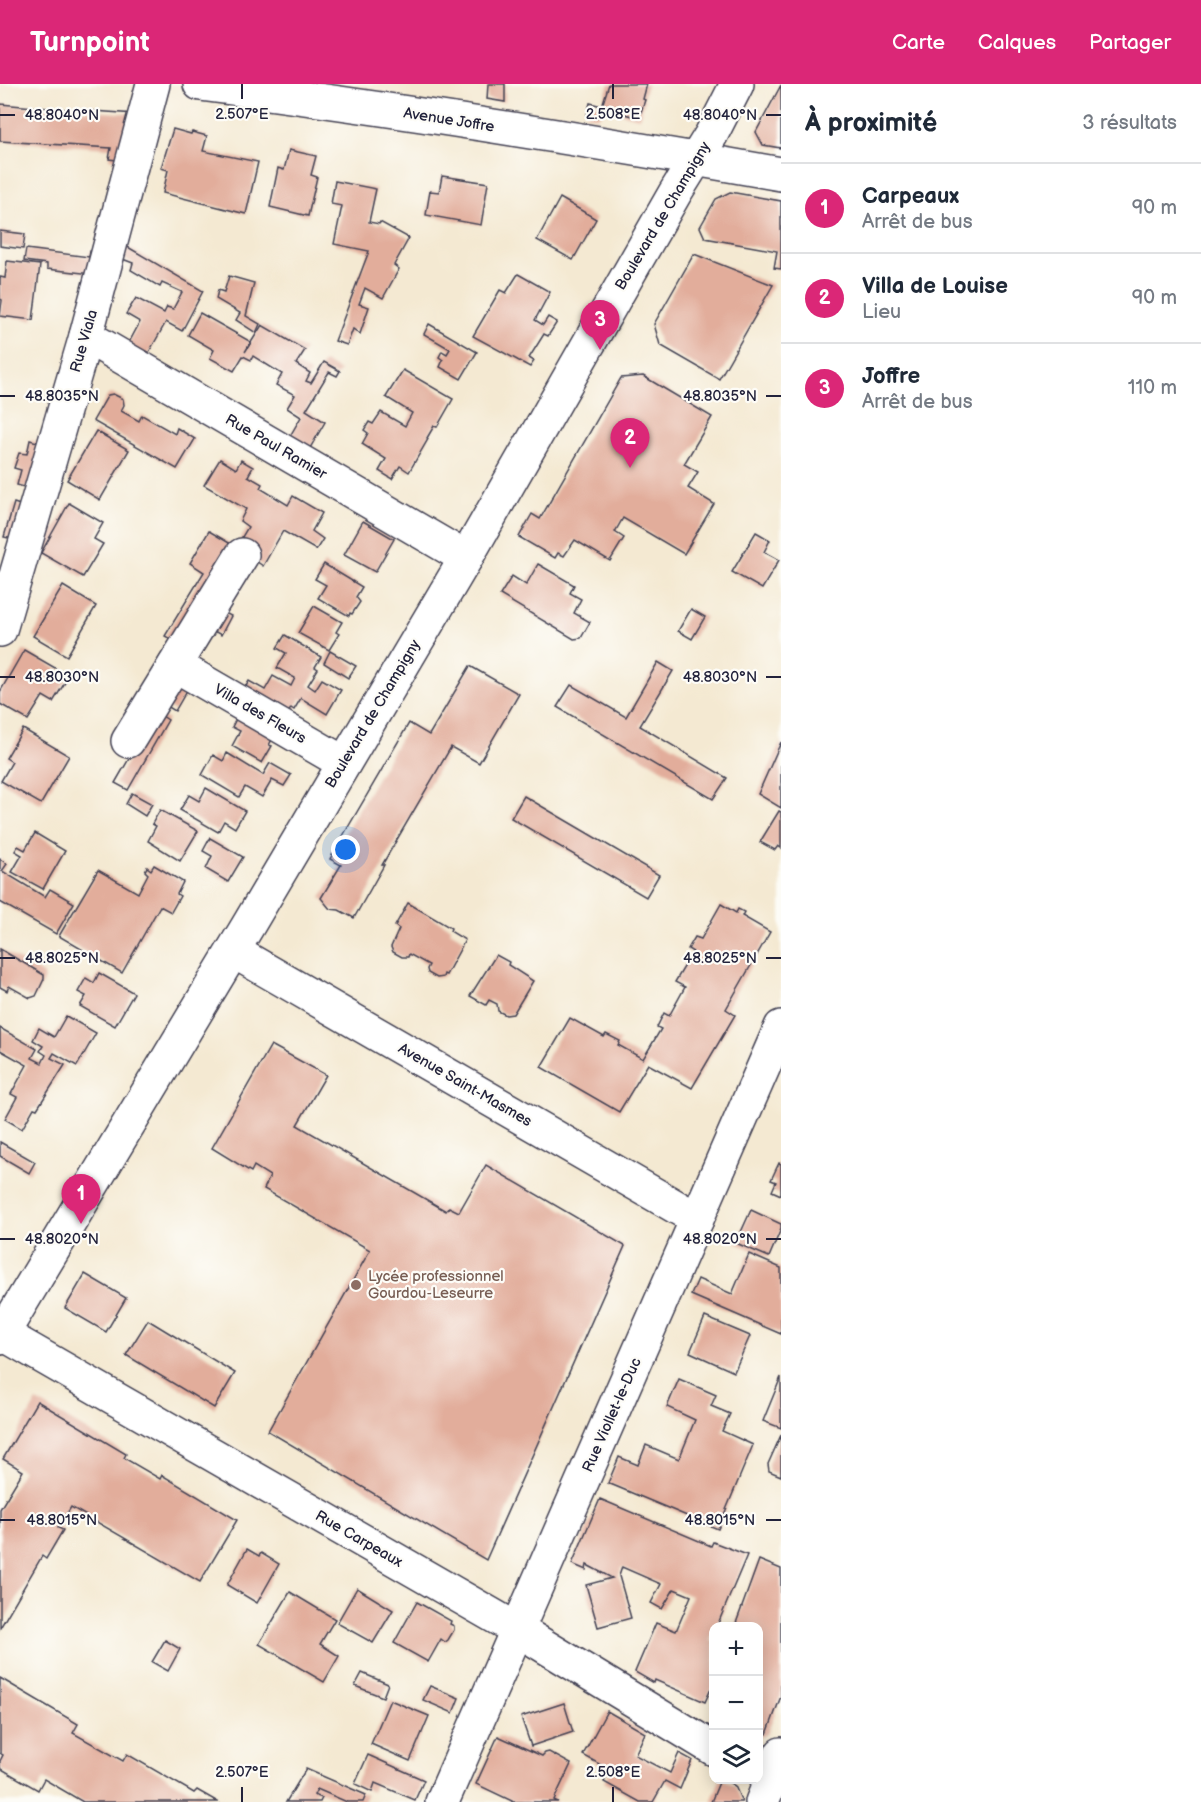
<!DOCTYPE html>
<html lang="fr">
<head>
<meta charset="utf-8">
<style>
	body { margin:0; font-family:"Balsamiq Sans",sans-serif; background:#f2f2f3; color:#1f2937 }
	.controls { position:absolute; right:18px; bottom:18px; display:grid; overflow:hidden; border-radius:12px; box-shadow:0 3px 15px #0003 }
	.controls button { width:54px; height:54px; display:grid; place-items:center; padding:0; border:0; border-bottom:2px solid #e0e1e3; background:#fff; color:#1f2937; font:30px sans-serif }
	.you { position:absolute; left:346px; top:766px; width:21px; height:21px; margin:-15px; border:4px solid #fff; border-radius:50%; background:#1a73e8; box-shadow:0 0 0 9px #1a73e833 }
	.badge { display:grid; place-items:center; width:39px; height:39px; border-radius:50%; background:#db2777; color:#fff; font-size:20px; font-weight:700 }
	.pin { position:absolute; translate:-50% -50px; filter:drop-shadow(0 2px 3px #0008) }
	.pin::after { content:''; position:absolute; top:32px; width:21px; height:18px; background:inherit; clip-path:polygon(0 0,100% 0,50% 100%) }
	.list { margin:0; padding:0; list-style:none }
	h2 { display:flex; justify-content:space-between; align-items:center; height:78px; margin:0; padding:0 24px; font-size:26px }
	h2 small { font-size:20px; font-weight:400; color:#747a83 }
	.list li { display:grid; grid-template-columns:39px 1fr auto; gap:18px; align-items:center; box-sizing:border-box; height:90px; padding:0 24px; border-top:2px solid #e0e1e3 }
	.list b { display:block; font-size:22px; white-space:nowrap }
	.list p { margin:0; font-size:20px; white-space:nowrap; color:#747a83 }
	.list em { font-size:20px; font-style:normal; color:#747a83 }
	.icon { flex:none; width:33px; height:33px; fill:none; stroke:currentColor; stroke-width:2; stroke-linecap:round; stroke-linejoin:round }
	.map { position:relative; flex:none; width:781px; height:1718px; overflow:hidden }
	header { display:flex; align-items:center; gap:36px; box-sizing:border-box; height:84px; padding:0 30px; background:#db2777; color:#fff }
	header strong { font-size:28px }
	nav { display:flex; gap:33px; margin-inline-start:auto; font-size:21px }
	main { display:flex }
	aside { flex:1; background:#fff }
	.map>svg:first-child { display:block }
</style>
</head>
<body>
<header>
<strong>Turnpoint</strong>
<nav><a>Carte</a><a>Calques</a><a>Partager</a></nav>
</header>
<main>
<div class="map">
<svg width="781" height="1718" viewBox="0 0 781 1718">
	<rect width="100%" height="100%" fill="#fdfcf7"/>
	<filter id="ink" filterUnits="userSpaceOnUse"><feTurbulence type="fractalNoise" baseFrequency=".0167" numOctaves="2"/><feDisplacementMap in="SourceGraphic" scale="12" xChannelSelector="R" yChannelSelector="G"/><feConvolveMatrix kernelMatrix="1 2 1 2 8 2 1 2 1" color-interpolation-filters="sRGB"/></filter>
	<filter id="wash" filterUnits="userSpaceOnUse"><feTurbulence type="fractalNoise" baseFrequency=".008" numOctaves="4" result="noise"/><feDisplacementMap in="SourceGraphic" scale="24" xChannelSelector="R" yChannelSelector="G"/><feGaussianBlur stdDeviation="1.35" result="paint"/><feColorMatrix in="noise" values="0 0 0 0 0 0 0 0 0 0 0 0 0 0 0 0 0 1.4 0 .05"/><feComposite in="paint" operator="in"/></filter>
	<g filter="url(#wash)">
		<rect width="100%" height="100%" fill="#f4e9d2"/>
		<g id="blocks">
			<!-- building -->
			<g fill="#e2ad9b">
				<path d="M488,0h17v18l-18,-3z"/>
				<path d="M609,0h38l-4,15 2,1 -6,18 -36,-10 -4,9 -12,-2 3,-12 12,3z"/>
				<path d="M781,1v63l-18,-3 -7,-13z"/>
				<path d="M0,20l34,3 102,7 -12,47 -15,-2 2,-11 -111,-7z"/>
				<path d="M173,45l18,5 1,-2 15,4 -4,15 55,11 -12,52 -83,-21 5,-23 -7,-2z"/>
				<path d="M289,66l27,6 -5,19 6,2 -9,39 -38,-9 8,-39 6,2z"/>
				<path d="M442,92l46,7 -7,42 -55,-10 4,-24 9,1z"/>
				<path d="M335,97l41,8 -7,33 10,2 1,-2 29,16 -15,27 5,4 -16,29 -18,-10 -6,16 10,3 -9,27 -7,-5 -6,16 -12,-4 34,-90 -35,-7 8,-38 -11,-2z"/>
				<path d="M730,108l51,9v68l-7,-1 3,-17 -72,-13 -5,-11 16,-28z"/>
				<path d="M560,114l36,21 -23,41 -36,-20z"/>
				<path d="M0,147l25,3 -2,15 -23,-3z"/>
				<path d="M126,162l77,45 -21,40 -16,-9 -22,39 -19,-11 15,-28 -14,-8 10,-16 28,15 3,-6 6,2 9,-17 -20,-9 -2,4 -29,-17 2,-7 -13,-5z"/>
				<path d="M26,165l63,8 1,-6 8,1 -6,22 -45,-5v-5l-23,-3z"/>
				<path d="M694,170l79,31 -54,94 -59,-34 -6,-21z"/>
				<path d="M7,177l33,4 -7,55 -33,-4 2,-16 -2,-1v-22l5,1z"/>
				<path d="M518,190l32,18 -15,28 8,5 5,-8 9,5 -9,14 -4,-2 -15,24 5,3 -4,6 -57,-31 27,-46 6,3z"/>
				<path d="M229,192l25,7 -8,33 14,8 -4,9 -20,-13 4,-7 -24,-14 2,-9 6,2z"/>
				<path d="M200,229l51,29 -6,10 17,-27 43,25 -9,14 14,9 -4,8 5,2 13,-21 16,9 -3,5 -8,-4 -23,38 19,12 -19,33 -20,-12 15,-26 -14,-9 8,-13 -19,-10 6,-11 -29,-18 -2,4 -8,-4 -9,15 -24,-13 4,-8 -26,-15z"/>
				<path d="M429,240l48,28 -16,27 -21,-12 3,-7 -4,-3 3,-6 5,3 3,-5 -26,-15z"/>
				<path d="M403,286l50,29 -16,28 -3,-1 -7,12 1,1 -19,33 -9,-6 -8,13 -13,-8 7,-12 -24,-15 6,-11 -4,-3 5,-8 4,2 8,-12 24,14 7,-13 -26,-16z"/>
				<path d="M643,292l69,41 -28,47 14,8 -10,16 26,16 -30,50 -61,-36 -8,14 9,6 -14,23 -35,-21 -11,16 -6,-3 -3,5 -36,-21 13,-23 8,5 81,-141z"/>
				<path d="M113,310l10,5 1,6 -3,6 18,10 3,-6 33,19 2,-6 18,11 -18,30 -84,-48 15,-26z"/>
				<path d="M96,347l33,19 -29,50 -33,-20z"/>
				<path d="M30,356l14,4 -13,45 -14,-4 4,-15 -7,-2 5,-15 8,1z"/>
				<path d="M220,375l16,10 5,-9 12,7 -5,9 14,8 -2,4 28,17 5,-9 29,17 -10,18 11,8 -7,11 -33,-19 -20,35 -27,-19 12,-20 -8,-6 6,-12 -42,-24z"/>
				<path d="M14,419l12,4 -9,33 -13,-3z"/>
				<path d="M69,419l34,20 -9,16 9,5 -20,33 -42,-24z"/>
				<path d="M363,437l31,18 -19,33 -31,-17z"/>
				<path d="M209,447l27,16 -57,97 -14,-8 39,-64 -14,-9z"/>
				<path d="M756,448l14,8 -6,12 15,8 -17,29 -30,-17z"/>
				<path d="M324,480l38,23 -6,10 4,5 -8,12 -2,-1 -1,3 -31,-18 8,-13 -11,-6z"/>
				<path d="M538,480l36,21 -4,8 11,6 -7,14 16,9 -9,16 -7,1 -74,-44 12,-19 14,9z"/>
				<path d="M63,502l33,20 -29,50 -34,-20z"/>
				<path d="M314,522l28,16 -6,10 3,2 -10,16 -31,-17z"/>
				<path d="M691,525l14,8 -13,22 -14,-8z"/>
				<path d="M223,528l8,4 -10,19 -9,-5z"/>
				<path d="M285,551l36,22 -6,10 3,2 -10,16 7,5 7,-11 19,11 -14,24 -26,-16 -7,12 -3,-2 -6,11 -43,-26 7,-12 16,9 8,-14 18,10 4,-8 -18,-10 9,-15 -9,-5z"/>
				<path d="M24,566l45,26 -16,26 -10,-6 -15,24 -28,-16v-12z"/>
				<path d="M330,567l26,15 -8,12 -24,-15z"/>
				<path d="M658,578l15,9 -33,55 87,52 -14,21 -156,-92 14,-22 55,32z"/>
				<path d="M470,582l49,28 -40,69 -28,-16 -69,118h2l-30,53 -15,-8 -9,-1 -9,-11 20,-33 -11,-6 10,-18 69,-118 20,12z"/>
				<path d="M177,593l13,8 -15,26 -13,-8z"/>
				<path d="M156,628l12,8 -40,70 -13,-7z"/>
				<path d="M239,629l36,21 -6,11 3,1 -10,17 -30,-17 8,-15 -8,-4z"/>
				<path d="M23,645l46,27 -28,48 -40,-23 11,-19 -6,-4z"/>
				<path d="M781,658v66l-23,-14z"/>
				<path d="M227,669l36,22 7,-12 21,12 -7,11 -12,-6 -10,17 -17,-10 -6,10 -37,-22 11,-20 10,6z"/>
				<path d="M206,704l39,23 -10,17 -11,-7 -6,11 -38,-22 9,-15 10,6z"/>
				<path d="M132,709l20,11 -7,12 -19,-12z"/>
				<path d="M524,712l135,79 -13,22 -135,-79z"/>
				<path d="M160,726l38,21 -18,30 -32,-20 8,-15 -4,-2z"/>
				<path d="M779,727l2,1v36l-3,-2 -3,4 -15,-8z"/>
				<path d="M35,749l30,18 -22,38 -31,-17 10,-17 -7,-4 3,-5 7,4z"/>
				<path d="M210,754l33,19 -15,25 -22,-13 6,-13 -9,-5z"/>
				<path d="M0,775l7,5 -5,7 43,26 5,-8 24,14 -18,31 -56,-32z"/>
				<path d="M154,781l29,17 -6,12 3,2 -9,16 -11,-6 -38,67 -63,-37 39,-66 40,23 10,-19 -3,-3 2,-4 4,3z"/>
				<path d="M408,819l43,25 -1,3 15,9 -19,35 -2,-1 -1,3 -6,1 -9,-5 -1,-4 2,-4 -20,-11 -1,3h-6l-9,-5 -2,-5 8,-18 -4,-3z"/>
				<path d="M721,820l15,9 2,-4 6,3 -2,4 28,16 -44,77 9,6 -43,73 -44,-24 -29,48 -78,-45 29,-49 34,19 2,-3 14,7 -2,4 25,14 18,-30 -4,-2 7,-14 5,3 16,-29 -10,-5 18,-30 -5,-3 7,-12 6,2z"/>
				<path d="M0,865l44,26v4l-8,17 -6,2 -21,-12 -2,5 -7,-4z"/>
				<path d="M496,871l13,7 -1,3 25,16 -20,33 -7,1 -8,-4 -1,-7 -8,-4 -3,5 -16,-9z"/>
				<path d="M99,889l35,20 -19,33 -35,-20 6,-10 -8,-4 8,-14 8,5z"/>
				<path d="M66,932l30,17 -19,33 -23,-13 -3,5 14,7 -28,44 -3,-1 -12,21 -17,-10 12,-22 -6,-3 16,-29 -27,-15v-22l37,21 -5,9 10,5 4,-8 -6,-4 3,-5 -10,-6 6,-12 15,9z"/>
				<path d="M271,961l55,30 -29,50 149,86 3,-4 10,5 27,-47 139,81 -139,314 -218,-129 102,-181 -106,-61 6,-13 -16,-10 -3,6 -39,-24z"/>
				<path d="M0,1058l35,20 -6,11 -29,-17z"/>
				<path d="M779,1079l2,1v31l-9,-4 4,-9 -5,-2z"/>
				<path d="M751,1126l30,14v5l-12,28 -33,-14z"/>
				<path d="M749,1170l32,14v66l-90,-39 7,-16 34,15z"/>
				<path d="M85,1190l41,24 -20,34 -41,-24z"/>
				<path d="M705,1233l45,19 -16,36 -44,-20z"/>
				<path d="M148,1236l87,53 -21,35 -88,-53z"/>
				<path d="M781,1293v51l-18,-7z"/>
				<path d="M679,1295l37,16 -5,11 19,8 -8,17 31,14 -35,84 -110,-46 11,-26 19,8 8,-20 33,14 16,-39 -28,-13z"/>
				<path d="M37,1317l89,53 -2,4 36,21 2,-4 75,45 -37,62 -129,-75 -13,21 5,2 -17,29 -4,-3 -42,72v-119l23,-38 -20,-12z"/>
				<path d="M781,1351v41l-12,-5 -1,-7z"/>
				<path d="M600,1415l111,47 2,-4 34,13 -30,71h-3l-4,15 4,1v48l-3,-1 -6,13 -50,-22 -1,3 -19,-11 21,-49 20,8 15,-35 -17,-7 -12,20 -11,-6 10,-19 -39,-17 -3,9 12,42 -33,9 -12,-42 26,-7 -25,-13 -1,5 -14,-6z"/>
				<path d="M247,1465l12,7 2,-3 18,11 -22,39 -30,-18z"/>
				<path d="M759,1476l22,9v127l-14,38 -8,3v-111h-24z"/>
				<path d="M357,1504l36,22 -20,33 -36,-20z"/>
				<path d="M290,1508l45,27 -15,25 19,12 -15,26 -65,-38z"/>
				<path d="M417,1518l34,19 -1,3 4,2v4l-6,10 -3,2 -4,-3 -13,23 -34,-19z"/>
				<path d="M165,1556l15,9 -12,22 -16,-9z"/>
				<path d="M362,1589l26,11 -5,13 -28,-11z"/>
				<path d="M0,1594l78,46 -5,9 50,28 4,-7 67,39 3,-3 21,12h-135l-39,-23 -6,11 -38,-22v-7l3,-6 -3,-2z"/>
				<path d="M430,1602l29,12 -6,15 -30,-13z"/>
				<path d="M390,1616l39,16 -19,45 -39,-17z"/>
				<path d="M564,1619l9,29 -42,14 -10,-29z"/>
				<path d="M607,1627l38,22 -10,22 35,18 9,-20 13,7 -12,29 -15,-8 -12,21h-13l-36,-20 6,-12 -27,-15z"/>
				<path d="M498,1652l44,20 3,-3 4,-1 22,12 -17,36 4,2h-46v-1l-36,-17z"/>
				<path d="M368,1671l56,25 -9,20 -40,-17 -3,9 -17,-8z"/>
				<path d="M306,1685l60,26 -3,7h-16l-30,-13 -3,6 8,3 -2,4h-34z"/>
				<path d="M720,1696h5l10,6 7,16h-31z"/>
			</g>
		</g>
	</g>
	<g filter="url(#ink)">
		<use href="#blocks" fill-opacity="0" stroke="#424052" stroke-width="1.5"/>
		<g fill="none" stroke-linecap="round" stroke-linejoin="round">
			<!-- minor casing -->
			<g stroke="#424052" stroke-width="36">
				<g id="minor">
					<path d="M200,0c194,25 388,56 581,90"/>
					<path d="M86,252l380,222"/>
					<path d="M0,546l86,-294 67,-252"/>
					<path d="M175,581l169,98"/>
					<path d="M128,657l114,-186"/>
					<path d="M233,867l464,268"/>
					<path d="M3,1250l515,296 196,119"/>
					<path d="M442,1718l339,-775"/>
					<path d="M762,1718l19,-48"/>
				</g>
			</g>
			<!-- major casing -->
			<g stroke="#424052" stroke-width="36">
				<path id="major" d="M0,1254l249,-414 217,-366 209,-365 36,-58 26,-51"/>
			</g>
			<!-- minor -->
			<use href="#minor" stroke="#fff" stroke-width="33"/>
			<!-- major -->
			<use href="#major" stroke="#fff" stroke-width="33"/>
		</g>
	</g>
	<!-- ticks -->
	<path fill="none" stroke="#22223b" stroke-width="2" d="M242,0v15M613,0v15M0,31h15M766,31h15M0,312h15M766,312h15M0,593h15M766,593h15M0,874h15M766,874h15M0,1155h15M766,1155h15M0,1436h15M766,1436h15M242,1703v15M613,1703v15"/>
	<!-- markers -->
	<circle fill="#8d6e63" stroke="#fdfcf7" stroke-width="2" cx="356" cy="1201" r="6"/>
	<g text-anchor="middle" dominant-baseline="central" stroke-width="4.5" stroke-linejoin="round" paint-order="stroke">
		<!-- street labels -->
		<g font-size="15" fill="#22223b" stroke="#fdfcf7">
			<text transform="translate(449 36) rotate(9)">Avenue Joffre</text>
			<text transform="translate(663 132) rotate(-59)">Boulevard de Champigny</text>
			<text transform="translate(84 257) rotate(-74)">Rue Viala</text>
			<text transform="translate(276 363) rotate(30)">Rue Paul Ramier</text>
			<text transform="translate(260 630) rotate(30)">Villa des Fleurs</text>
			<text transform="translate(373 630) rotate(-59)">Boulevard de Champigny</text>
			<text transform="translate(465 1001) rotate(30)">Avenue Saint-Masmes</text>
			<text transform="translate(612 1331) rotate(-66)">Rue Viollet-le-Duc</text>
			<text transform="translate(359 1455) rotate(30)">Rue Carpeaux</text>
		</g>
		<!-- education labels -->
		<g font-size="15" fill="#785e54" stroke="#fdfcf7" text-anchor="start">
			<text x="368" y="1192">Lycée professionnel<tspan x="368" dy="17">Gourdou-Leseurre</tspan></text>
		</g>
	</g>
	<g font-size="15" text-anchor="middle" fill="#22223b" stroke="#fdfcf7" stroke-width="4.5" stroke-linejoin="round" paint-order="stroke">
		<text x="242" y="35">2.507°E</text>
		<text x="613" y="35">2.508°E</text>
		<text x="62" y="36">48.8040°N</text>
		<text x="720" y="36">48.8040°N</text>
		<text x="62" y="317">48.8035°N</text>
		<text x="720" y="317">48.8035°N</text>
		<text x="62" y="598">48.8030°N</text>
		<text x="720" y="598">48.8030°N</text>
		<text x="62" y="879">48.8025°N</text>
		<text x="720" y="879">48.8025°N</text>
		<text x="62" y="1160">48.8020°N</text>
		<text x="720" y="1160">48.8020°N</text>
		<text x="62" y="1441">48.8015°N</text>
		<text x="720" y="1441">48.8015°N</text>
		<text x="242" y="1693">2.507°E</text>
		<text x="613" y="1693">2.508°E</text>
	</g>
</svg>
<div class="controls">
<button>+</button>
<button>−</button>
<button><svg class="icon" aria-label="layers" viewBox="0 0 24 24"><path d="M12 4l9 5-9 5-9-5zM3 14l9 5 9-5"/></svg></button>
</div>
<div class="you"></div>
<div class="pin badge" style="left:81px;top:1140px">1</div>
<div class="pin badge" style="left:630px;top:384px">2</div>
<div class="pin badge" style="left:600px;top:266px">3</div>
</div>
<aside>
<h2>À proximité<small>3 résultats</small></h2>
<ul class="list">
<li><span class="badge">1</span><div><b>Carpeaux</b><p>Arrêt de bus</p></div><em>90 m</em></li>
<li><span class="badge">2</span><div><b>Villa de Louise</b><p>Lieu</p></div><em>90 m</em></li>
<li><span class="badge">3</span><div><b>Joffre</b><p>Arrêt de bus</p></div><em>110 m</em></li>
</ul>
</aside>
</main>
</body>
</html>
